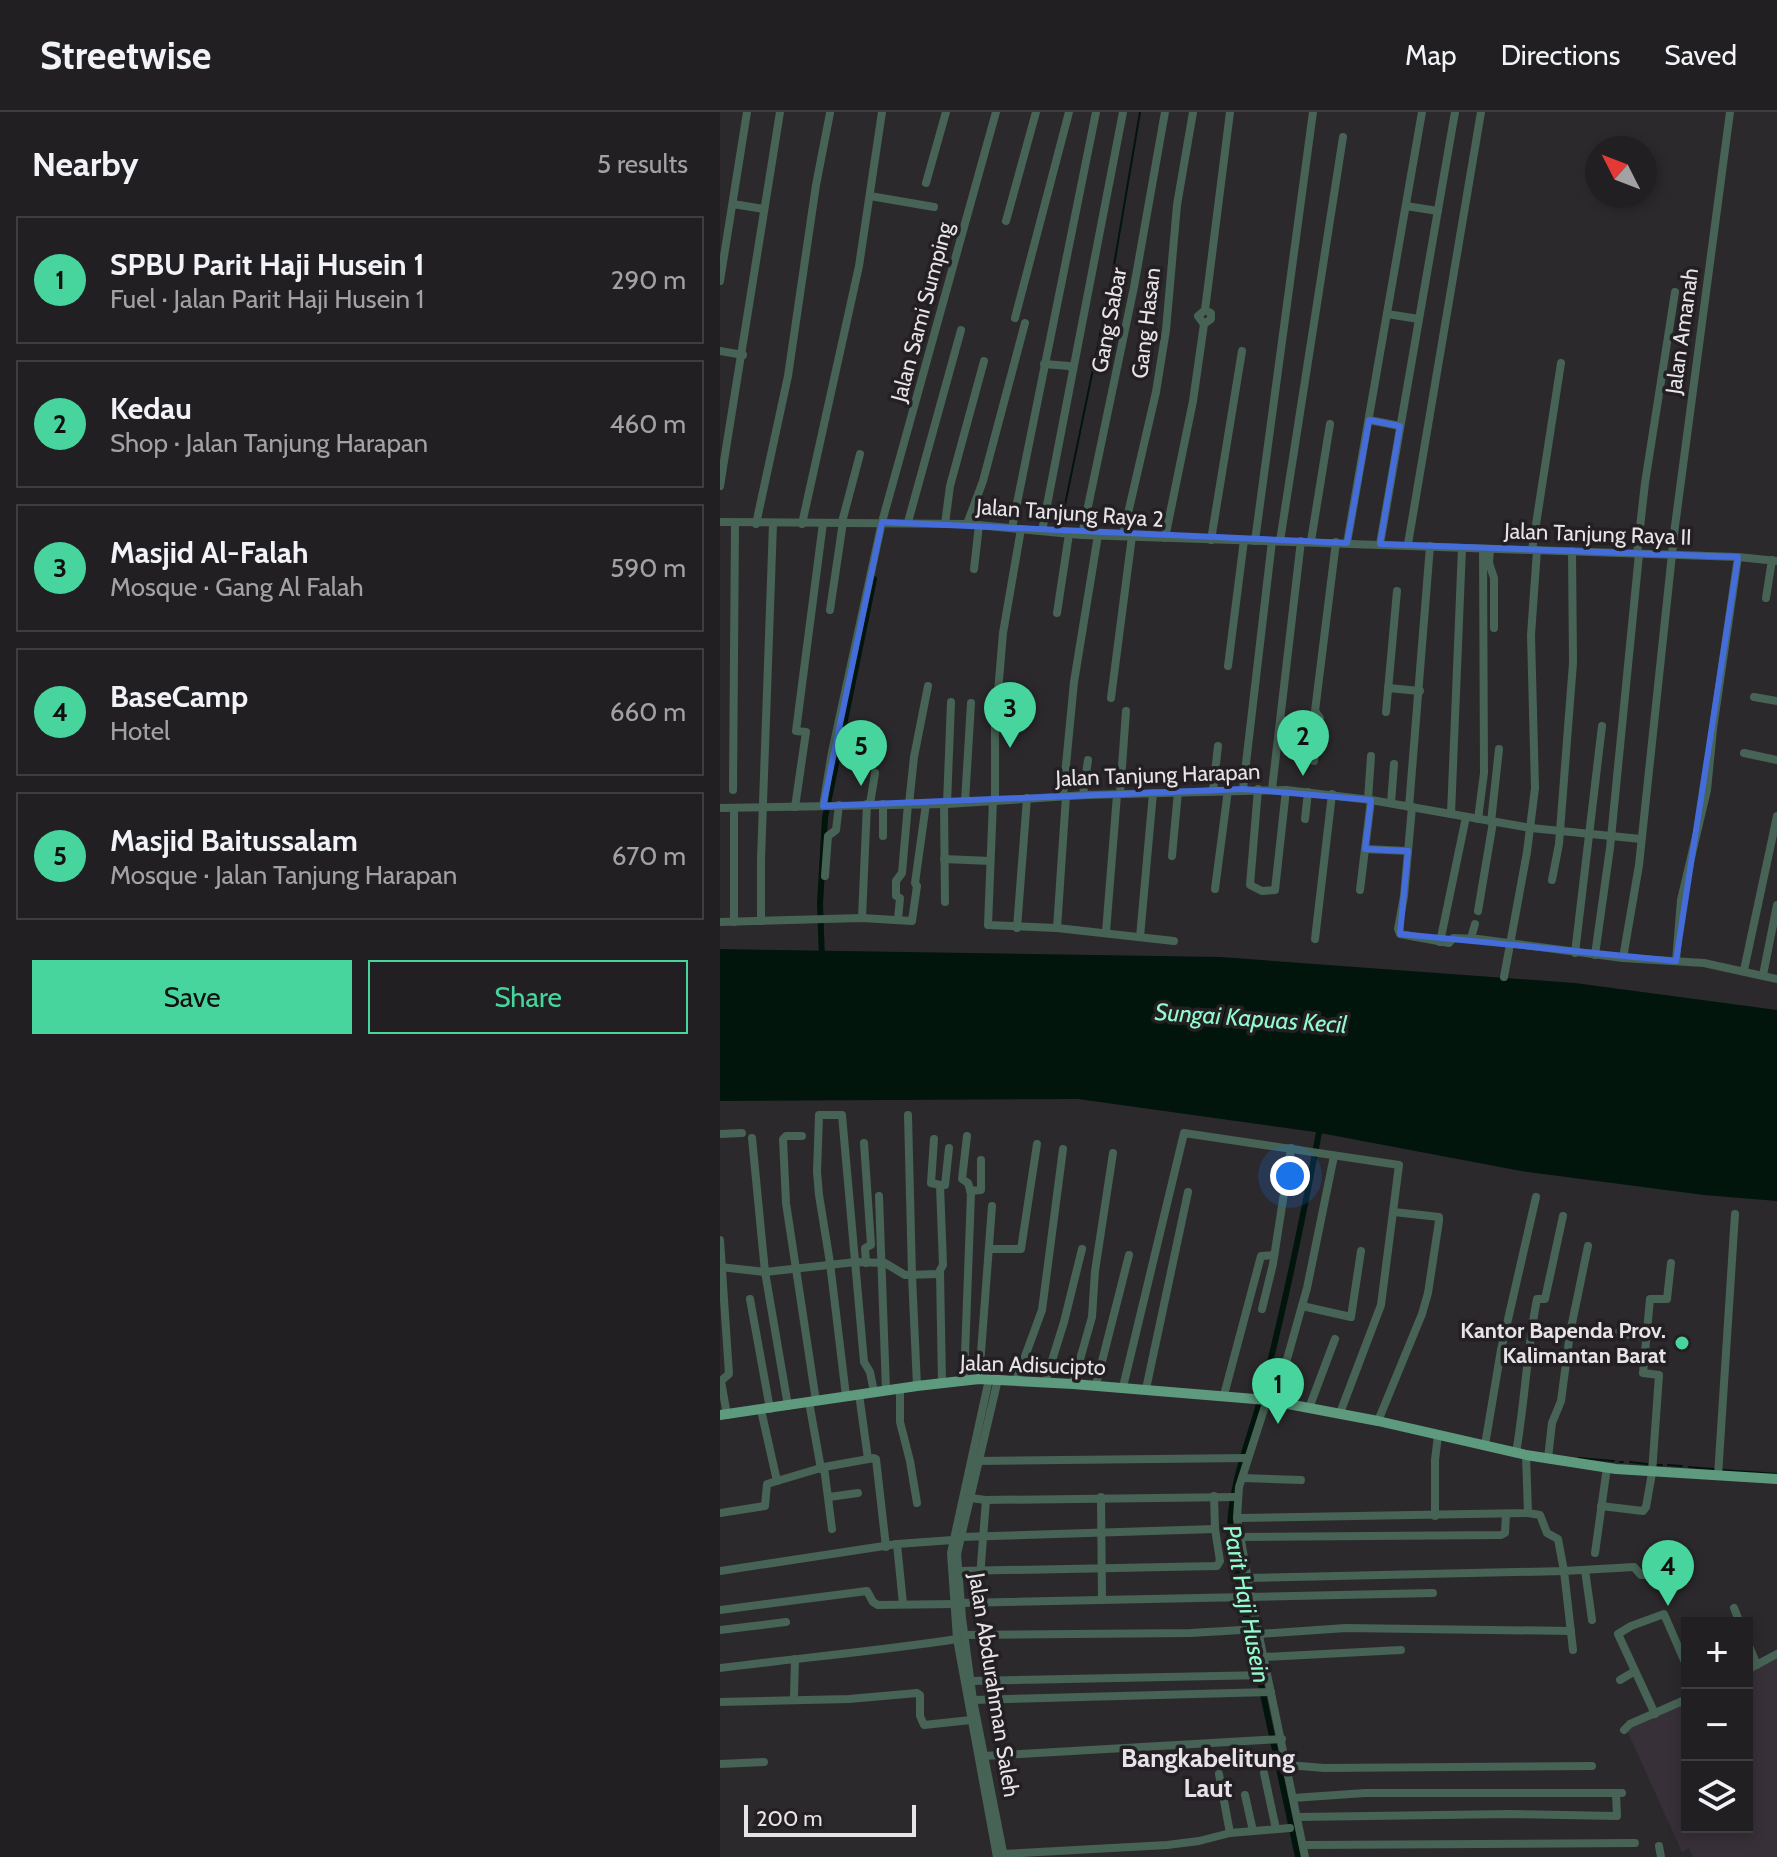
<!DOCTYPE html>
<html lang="en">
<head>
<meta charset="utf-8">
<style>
	body { margin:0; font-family:Cabin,sans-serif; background:#29272a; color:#f1f3f6 }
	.controls { position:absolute; right:24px; bottom:24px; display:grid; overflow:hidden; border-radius:0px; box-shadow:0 4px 12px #0003 }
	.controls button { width:72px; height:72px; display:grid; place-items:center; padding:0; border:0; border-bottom:2px solid #3e3d40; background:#211f22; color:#f1f3f6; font:40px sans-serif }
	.compass { position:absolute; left:865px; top:24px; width:72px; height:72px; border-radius:50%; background:#211f22; box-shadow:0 4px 12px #0003; rotate:312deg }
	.scale { position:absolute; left:24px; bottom:20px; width:172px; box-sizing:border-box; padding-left:8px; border:4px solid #e6e4e6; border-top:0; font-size:22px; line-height:28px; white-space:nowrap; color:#e6e4e6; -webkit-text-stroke:6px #231f23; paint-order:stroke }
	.you { position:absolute; left:570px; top:1064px; width:28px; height:28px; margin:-20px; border:6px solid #fff; border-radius:50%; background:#1a73e8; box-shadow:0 0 0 12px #1a73e833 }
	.badge { display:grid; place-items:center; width:52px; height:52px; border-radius:50%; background:#47d49d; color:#111; font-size:26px; font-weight:700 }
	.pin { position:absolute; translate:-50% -66px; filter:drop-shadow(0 2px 4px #0008) }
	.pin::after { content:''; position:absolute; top:42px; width:28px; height:24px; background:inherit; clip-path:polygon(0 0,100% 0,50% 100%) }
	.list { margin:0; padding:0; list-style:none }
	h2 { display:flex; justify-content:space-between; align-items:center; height:104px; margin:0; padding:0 32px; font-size:34px }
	h2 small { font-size:26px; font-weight:400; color:#a2a2a5 }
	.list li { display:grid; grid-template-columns:52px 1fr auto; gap:24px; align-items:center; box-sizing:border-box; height:128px; margin:0 16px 16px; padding:0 16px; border:2px solid #3e3d40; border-radius:0px }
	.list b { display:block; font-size:30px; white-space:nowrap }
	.list p { margin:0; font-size:26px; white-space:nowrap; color:#a2a2a5 }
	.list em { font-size:26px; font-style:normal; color:#a2a2a5 }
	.actions { display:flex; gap:16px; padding:24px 32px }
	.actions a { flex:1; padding:18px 0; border:2px solid #47d49d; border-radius:0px; text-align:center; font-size:28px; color:#47d49d }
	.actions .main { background:#47d49d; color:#111 }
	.icon { flex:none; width:44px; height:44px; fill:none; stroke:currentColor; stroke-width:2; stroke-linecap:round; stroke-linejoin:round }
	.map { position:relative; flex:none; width:1057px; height:1745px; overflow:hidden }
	header { display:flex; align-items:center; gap:48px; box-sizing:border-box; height:112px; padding:0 40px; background:#211f22; border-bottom:2px solid #3e3d40 }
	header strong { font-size:38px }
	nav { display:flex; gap:44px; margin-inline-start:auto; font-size:28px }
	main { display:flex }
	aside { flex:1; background:#211f22 }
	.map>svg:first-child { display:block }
</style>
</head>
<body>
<header>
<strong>Streetwise</strong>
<nav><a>Map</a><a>Directions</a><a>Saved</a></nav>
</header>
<main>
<aside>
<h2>Nearby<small>5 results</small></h2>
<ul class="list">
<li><span class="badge">1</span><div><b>SPBU Parit Haji Husein 1</b><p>Fuel · Jalan Parit Haji Husein 1</p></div><em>290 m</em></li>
<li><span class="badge">2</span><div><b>Kedau</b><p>Shop · Jalan Tanjung Harapan</p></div><em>460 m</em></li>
<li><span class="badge">3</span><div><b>Masjid Al-Falah</b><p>Mosque · Gang Al Falah</p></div><em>590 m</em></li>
<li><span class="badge">4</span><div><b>BaseCamp</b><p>Hotel</p></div><em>660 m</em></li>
<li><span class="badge">5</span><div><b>Masjid Baitussalam</b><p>Mosque · Jalan Tanjung Harapan</p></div><em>670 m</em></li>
</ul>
<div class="actions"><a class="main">Save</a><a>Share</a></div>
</aside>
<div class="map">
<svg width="1057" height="1745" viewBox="0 0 1057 1745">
	<rect width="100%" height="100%" fill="#2c292d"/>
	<!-- built -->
	<path fill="#383038" d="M1057,1547v198h-84l-4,-9 -7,4 -55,-122 60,-28v125h60v-154z"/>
	<!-- water -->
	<path fill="#01150c" d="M0,837l500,8 355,26 202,27v191l-73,-6 -183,-24 -206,-39 -237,-33 -358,2z"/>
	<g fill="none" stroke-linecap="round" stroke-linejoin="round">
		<!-- stream -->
		<g stroke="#01150c" stroke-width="2">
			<path d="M340,417l52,-252 28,-165"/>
			<path d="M859,1346l35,3"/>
			<path d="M900,1350h3"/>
			<path d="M910,1350l17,2"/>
			<path d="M937,1353h5"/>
			<path d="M948,1353l14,1"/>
			<path d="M969,1355l25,2"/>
			<path d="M1003,1358l54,4"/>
		</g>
		<!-- canal -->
		<g stroke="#01150c" stroke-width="6">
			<path d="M102,847l-2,-55 5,-86 49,-239"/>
			<path d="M578,1745l-68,-316c-2,-55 21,-103 34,-155 22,-86 40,-173 56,-259"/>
		</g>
		<!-- minor -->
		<g stroke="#466355" stroke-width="8">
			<path d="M206,71l20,-71"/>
			<path d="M150,84l64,11"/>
			<path d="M13,92l31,5"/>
			<path d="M686,94l32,5"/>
			<path d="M286,109l30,-109"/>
			<path d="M0,169l27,-169"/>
			<path d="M485,198l6,3v6l-7,5 -6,-8 7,-6 25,-198"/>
			<path d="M667,202l32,5"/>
			<path d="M295,206l54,-206"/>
			<path d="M0,239l23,4"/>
			<path d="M324,252l25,2 4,3"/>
			<path d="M649,308l31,6"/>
			<path d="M0,374l60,-374"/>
			<path d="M0,410l247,2 115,11 656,22 39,4"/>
			<path d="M122,410l18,-68"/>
			<path d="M188,410l53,-192"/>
			<path d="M36,412l32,-148 28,-191 14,-72"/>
			<path d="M82,412l57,-258 23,-154"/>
			<path d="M225,412l5,-38 34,-125"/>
			<path d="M247,412l16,-43 42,-158"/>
			<path d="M292,416l84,-416"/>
			<path d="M322,419l81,-419"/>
			<path d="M362,423l52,-248 31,-175"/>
			<path d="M403,423l33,-143 10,-62 11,-125 16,-93"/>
			<path d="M445,426l28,-137 11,-77"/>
			<path d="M491,428l31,-189"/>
			<path d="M535,429l58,-429"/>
			<path d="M560,429l63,-404"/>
			<path d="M591,429l19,-117"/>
			<path d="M627,431l75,-431"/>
			<path d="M660,432l75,-432"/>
			<path d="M688,432l73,-432"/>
			<path d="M770,437l-1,14 5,15v50"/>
			<path d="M812,438l29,-187"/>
			<path d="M917,442l8,-71 30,-191"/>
			<path d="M254,457l5,-44"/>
			<path d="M1046,486l6,-38"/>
			<path d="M110,498l13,-88"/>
			<path d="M337,501l12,-79"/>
			<path d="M508,554l16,-126"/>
			<path d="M668,576l32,3"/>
			<path d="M1034,585l23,4"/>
			<path d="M391,586l21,-162"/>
			<path d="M666,600l11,-121"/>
			<path d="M1024,641l33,7"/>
			<path d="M594,649l6,-43 -5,-7 21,-169"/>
			<path d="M523,677l29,-248"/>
			<path d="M538,677l-8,96 12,6 13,-1 11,-100"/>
			<path d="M552,677l29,-248"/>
			<path d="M13,678l2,-267"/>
			<path d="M493,678l5,-44"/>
			<path d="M400,682l6,-83"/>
			<path d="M363,683l5,-35"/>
			<path d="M343,684l11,-114 24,-147"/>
			<path d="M346,684l-9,132 117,13"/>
			<path d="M648,687l3,-43"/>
			<path d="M273,689l-5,124 69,3"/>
			<path d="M275,689v-73l8,-95 18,-104"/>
			<path d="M245,690l6,-99"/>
			<path d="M671,691l3,-39"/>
			<path d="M150,692l5,-31"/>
			<path d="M189,692l5,-47 14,-71"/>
			<path d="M224,692l1,98"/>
			<path d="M227,692l4,-102"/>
			<path d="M103,694l9,-54 50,-230 114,-410"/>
			<path d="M75,695l11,-75 -10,-1 27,-208"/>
			<path d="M689,695l21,-261"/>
			<path d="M692,695l-8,89 -6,33 2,5 49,9 4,-5 25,1 145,19 81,5 73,16"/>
			<path d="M0,696l227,-4 139,-9 200,-5 85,10 160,28 110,11"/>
			<path d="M731,702l11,-266"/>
			<path d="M585,707l3,-27"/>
			<path d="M758,707l6,-46 -1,-224"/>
			<path d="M771,710l8,-73"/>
			<path d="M163,724v-32"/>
			<path d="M645,737l43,2"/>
			<path d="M452,744l6,-64"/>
			<path d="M224,747l46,2"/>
			<path d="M105,764l3,-40 8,-6 3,-25"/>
			<path d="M832,768l7,-36 14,-181 -1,-112"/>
			<path d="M495,777l13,-99"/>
			<path d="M640,778l11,-90"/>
			<path d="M758,799l15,-89"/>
			<path d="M142,806l5,-114"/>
			<path d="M178,807l2,-21 -4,-2v-15l6,-8 6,-69"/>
			<path d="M41,809v-62l12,-335"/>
			<path d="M0,810l142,-4 50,3 5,-35 -2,-3 11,-79"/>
			<path d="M14,810v-114"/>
			<path d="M297,816l10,-130"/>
			<path d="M386,820l11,-137"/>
			<path d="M420,825l13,-144"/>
			<path d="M751,826l4,-14"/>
			<path d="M595,827l17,-145"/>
			<path d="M720,830l26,-125"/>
			<path d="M855,841l27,-227"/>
			<path d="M875,843l15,-107 29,-294"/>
			<path d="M903,846l16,-93 36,-339 55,-414"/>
			<path d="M956,849l5,-61 26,-110 6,-61 25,-172"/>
			<path d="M1024,858l33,-154"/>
			<path d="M1043,863l14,-70"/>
			<path d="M784,865l23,-125 8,-64 -4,-153 6,-85"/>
			<path d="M188,1003l4,160 5,111"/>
			<path d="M0,1022l22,-1"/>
			<path d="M82,1024h-16l-3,3 3,64 30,198"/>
			<path d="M32,1026l13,134 23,134"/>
			<path d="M144,1031l7,102 -6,3 1,15"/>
			<path d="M220,1073h5l4,-37"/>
			<path d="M250,1079l11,-1v-30"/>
			<path d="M159,1084l7,194"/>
			<path d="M0,1128l9,134 -8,7 6,34"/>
			<path d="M270,1137h31l16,-105"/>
			<path d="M0,1155l45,5 91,-10 29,1 20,12 33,-1 5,-9 -3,-80 -9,-2 3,-44"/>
			<path d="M220,1160l2,111"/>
			<path d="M30,1187l20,110"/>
			<path d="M582,1194l49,11 10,-66"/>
			<path d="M542,1197l11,-45 18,-116"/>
			<path d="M897,1221l28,4"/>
			<path d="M259,1267l13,-173"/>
			<path d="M269,1267l-38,174 6,86 40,218"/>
			<path d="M278,1267l-41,175 5,64 11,82 31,157"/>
			<path d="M244,1269l7,-188 -3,-10 -6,-4 5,-43"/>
			<path d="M296,1269l26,-71 21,-161"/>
			<path d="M325,1271l19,-61 18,-73"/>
			<path d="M353,1272l19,-67 3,-46 18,-118"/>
			<path d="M376,1273l33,-130"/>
			<path d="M403,1275l61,-254 215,32 -18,140 -41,108"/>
			<path d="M180,1276v34l10,39 7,42"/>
			<path d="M426,1277l42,-197"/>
			<path d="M139,1282l9,65"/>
			<path d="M504,1283l37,-139 13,-1"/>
			<path d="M126,1284l-16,-133 -11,-68 -2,-23 2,-57h23l22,247 6,10 4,20"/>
			<path d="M547,1288l-28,87 -2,31 14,79 54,260"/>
			<path d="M89,1290l12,67"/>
			<path d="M555,1290l32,-114 27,-132"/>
			<path d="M589,1296l26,-69"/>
			<path d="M41,1298l16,71"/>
			<path d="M658,1309l44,-107 6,-21 11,-72v-4l-45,-5"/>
			<path d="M765,1333l16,-95 35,-153"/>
			<path d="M796,1341c9,-52 11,-104 21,-154h8l18,-83"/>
			<path d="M828,1346l4,-35 9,-22 9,-68 18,-87"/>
			<path d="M258,1349l269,-3"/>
			<path d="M104,1355l8,62"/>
			<path d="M998,1364l17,-262"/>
			<path d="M522,1366l59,2"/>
			<path d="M109,1385l29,-4"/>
			<path d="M381,1385l1,103"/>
			<path d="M250,1386l16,2 251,-3"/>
			<path d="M881,1394l42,5 3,-4 6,-34 7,-98 -16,-2 7,-74h17l4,-36"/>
			<path d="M0,1401l45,-7 2,-22 57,-17 50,-9 2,1 10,88"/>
			<path d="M715,1404v-56l3,-25"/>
			<path d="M517,1406l291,-5 -2,-58"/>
			<path d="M240,1425l255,-8"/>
			<path d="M519,1425l262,-2 4,-2 1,-19"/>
			<path d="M177,1432l6,60"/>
			<path d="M875,1441l12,-86"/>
			<path d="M865,1458l7,50"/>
			<path d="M0,1459l177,-27 56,-4"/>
			<path d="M238,1459l259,-5 3,-5 -5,-32 -1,-33"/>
			<path d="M527,1466l317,-7 -6,-32 -11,-6 -7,-18 -12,-2"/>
			<path d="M241,1491l472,-10"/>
			<path d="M258,1491l8,-103"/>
			<path d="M1014,1496l6,15"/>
			<path d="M0,1498l147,-19 6,11 5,3 76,-1"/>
			<path d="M0,1518l66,-8"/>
			<path d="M539,1522l87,-6 225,3"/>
			<path d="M245,1523l226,-2 67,-4"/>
			<path d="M1027,1529l10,24"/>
			<path d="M853,1538l-9,-79 70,-4 7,8h27l4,6 -1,12"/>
			<path d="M544,1545l137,-7"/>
			<path d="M0,1556c79,-10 159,-17 237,-29"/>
			<path d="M1027,1558l30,-16"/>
			<path d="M900,1568l15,-9"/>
			<path d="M251,1569l296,-6"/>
			<path d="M74,1584l1,-37"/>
			<path d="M253,1588l298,-8"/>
			<path d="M0,1590l129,-3 68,-6 3,2v21l4,9 47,-5"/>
			<path d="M935,1602l-37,-80 13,-8 33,-12 23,53"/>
			<path d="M904,1618l6,-6 57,-25"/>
			<path d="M264,1644l298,-17"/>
			<path d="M0,1652l44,-2"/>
			<path d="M568,1653l36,3 268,-2"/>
			<path d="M544,1661l12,56"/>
			<path d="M499,1662l11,59"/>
			<path d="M525,1683l8,36"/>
			<path d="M573,1686l72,-5h257"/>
			<path d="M577,1705l213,-3 107,2 -1,-23"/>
			<path d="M584,1733l331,-2"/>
			<path d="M939,1734l2,11"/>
			<path d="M283,1742l164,-9 32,-4 31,-8 60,-5"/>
		</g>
		<!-- major -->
		<path stroke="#5e9a7e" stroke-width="10" d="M0,1303l197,-29 62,-7 94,5 194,16 111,21 148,34 90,14 161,10"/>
	</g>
	<!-- marked area -->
	<path fill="none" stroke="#456cdb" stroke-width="6" stroke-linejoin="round" d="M649,308l31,6 -20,118 358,13 -62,404 -276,-27 8,-83 -43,-2 6,-49 -128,-11 -420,17 59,-284 465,21z"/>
	<!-- markers -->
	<circle fill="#47d49d" stroke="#231f23" stroke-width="3" cx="962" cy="1231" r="8"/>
	<g text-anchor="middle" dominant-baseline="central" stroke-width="7" stroke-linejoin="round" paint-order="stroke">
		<!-- street labels -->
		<g font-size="22" fill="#e6e4e6" stroke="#231f23">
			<text transform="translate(202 200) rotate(-75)">Jalan Sami Sumping</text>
			<text transform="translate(389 208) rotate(-79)">Gang Sabar</text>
			<text transform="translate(426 211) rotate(-83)">Gang Hasan</text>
			<text transform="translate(962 219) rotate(-82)">Jalan Amanah</text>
			<text transform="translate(350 401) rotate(4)">Jalan Tanjung Raya 2</text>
			<text transform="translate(878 422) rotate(2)">Jalan Tanjung Raya II</text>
			<text transform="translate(438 663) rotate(-2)">Jalan Tanjung Harapan</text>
			<text transform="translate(313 1253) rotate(2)">Jalan Adisucipto</text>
			<text transform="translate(274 1573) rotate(81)">Jalan Abdurahman Saleh</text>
		</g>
		<!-- poi labels -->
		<g font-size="22" font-weight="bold" fill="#e6e4e6" stroke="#231f23" text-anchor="end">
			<text x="946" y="1218">Kantor Bapenda Prov.<tspan x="946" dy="25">Kalimantan Barat</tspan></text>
		</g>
		<!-- water labels -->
		<g font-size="24" font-style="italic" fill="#92fbcc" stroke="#231f23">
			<text transform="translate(531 906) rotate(4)">Sungai Kapuas Kecil</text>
			<text transform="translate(527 1492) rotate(79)">Parit Haji Husein</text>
		</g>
		<!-- quarter labels -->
		<g font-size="26" font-weight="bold" fill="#e7e2e8" stroke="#231f23">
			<text x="488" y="1646">Bangkabelitung<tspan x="488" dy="30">Laut</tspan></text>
		</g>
	</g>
</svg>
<div class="controls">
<button>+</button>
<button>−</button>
<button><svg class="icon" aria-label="layers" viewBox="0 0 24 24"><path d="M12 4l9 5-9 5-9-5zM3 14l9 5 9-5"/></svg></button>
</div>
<svg class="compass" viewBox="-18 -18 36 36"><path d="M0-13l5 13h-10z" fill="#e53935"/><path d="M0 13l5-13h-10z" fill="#a2a2a5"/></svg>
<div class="scale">200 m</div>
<div class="you"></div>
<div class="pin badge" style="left:558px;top:1312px">1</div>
<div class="pin badge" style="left:583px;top:664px">2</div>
<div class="pin badge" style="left:290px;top:636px">3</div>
<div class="pin badge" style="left:948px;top:1494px">4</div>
<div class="pin badge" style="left:141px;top:674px">5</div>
</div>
</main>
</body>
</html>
